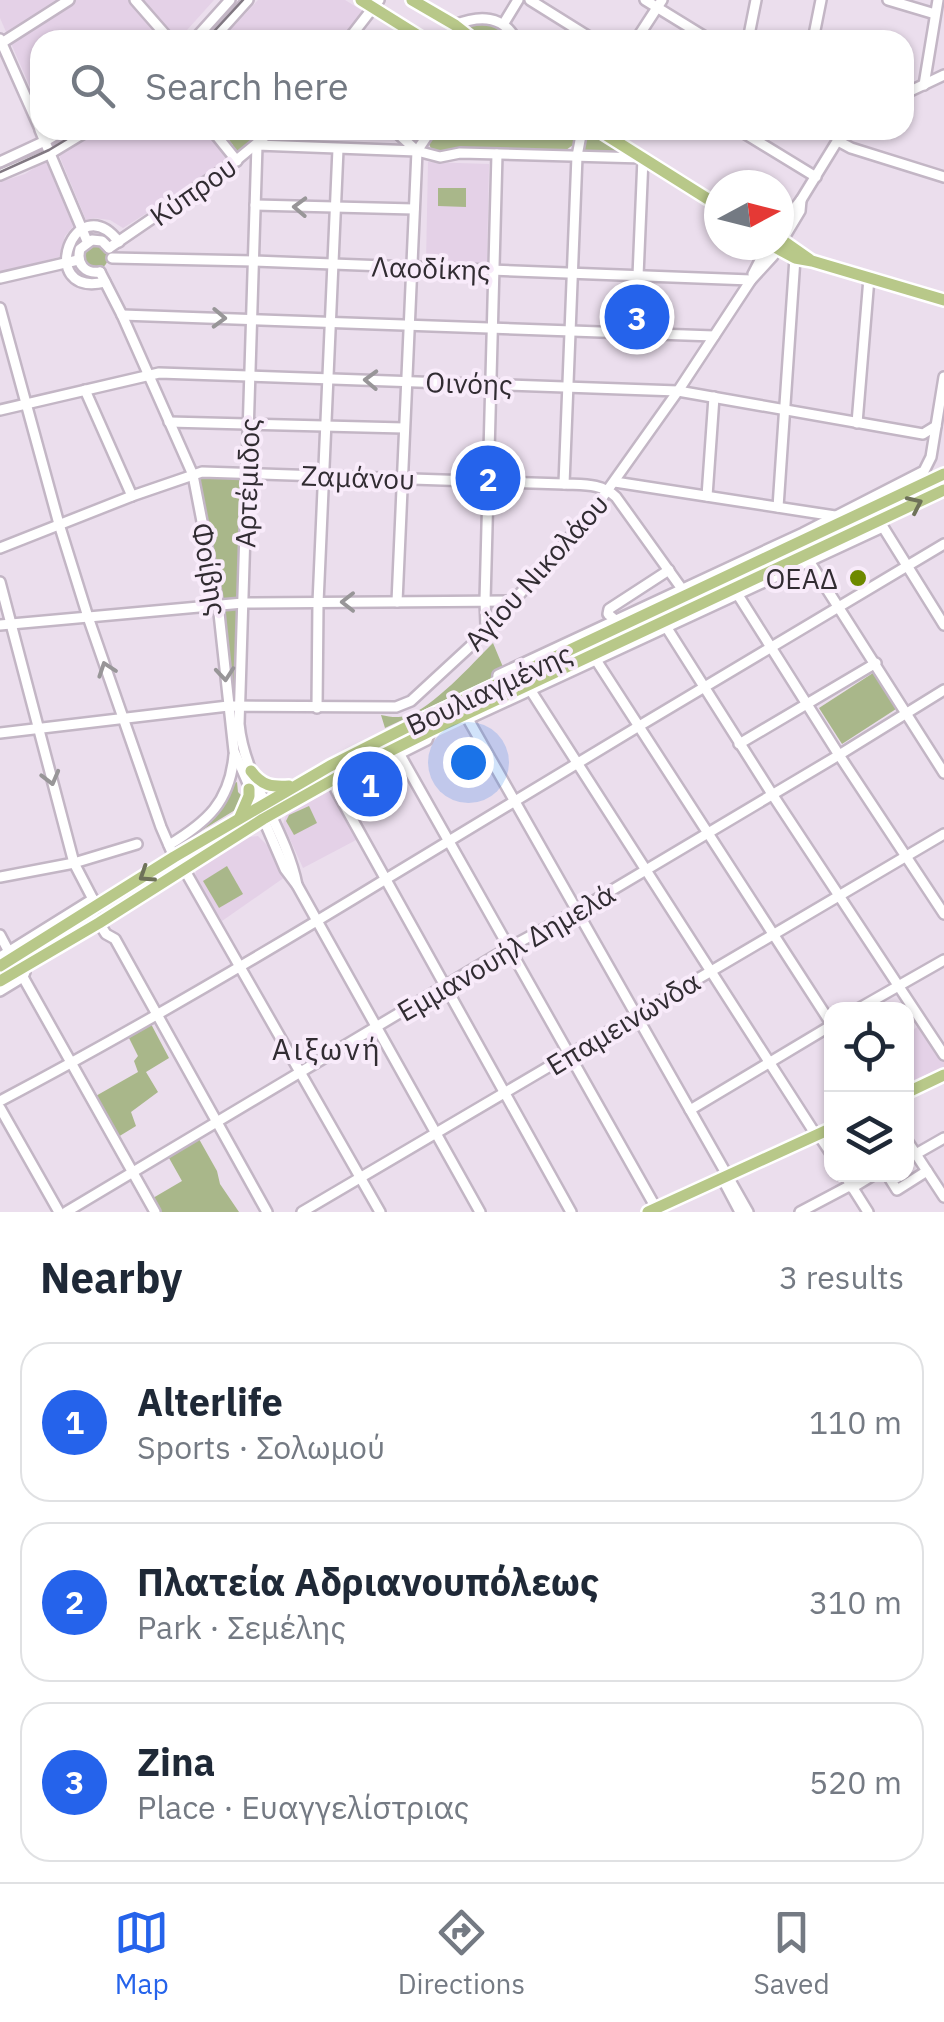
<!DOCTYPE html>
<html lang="en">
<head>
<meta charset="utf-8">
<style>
	body { margin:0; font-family:"IBM Plex Sans",sans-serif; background:#f6f6f7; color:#1f2937 }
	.controls { position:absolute; right:30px; bottom:30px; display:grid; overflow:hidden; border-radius:20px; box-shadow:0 2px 8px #0004 }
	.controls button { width:90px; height:90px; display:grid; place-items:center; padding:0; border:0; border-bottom:2px solid #e0e1e3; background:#fff; color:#1f2937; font:50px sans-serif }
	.compass { position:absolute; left:704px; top:170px; width:90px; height:90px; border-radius:50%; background:#fff; box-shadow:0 2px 8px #0004; rotate:83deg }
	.you { position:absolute; left:468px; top:762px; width:35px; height:35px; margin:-25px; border:8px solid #fff; border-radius:50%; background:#1a73e8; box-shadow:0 0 0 15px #1a73e833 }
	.badge { display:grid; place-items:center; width:65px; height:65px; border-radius:50%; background:#2563eb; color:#fff; font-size:32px; font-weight:700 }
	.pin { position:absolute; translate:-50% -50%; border:5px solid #fff; box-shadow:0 2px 10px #0006 }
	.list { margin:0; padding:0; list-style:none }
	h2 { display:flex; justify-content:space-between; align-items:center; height:130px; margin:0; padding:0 40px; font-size:42px }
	h2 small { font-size:32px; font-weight:400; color:#747a83 }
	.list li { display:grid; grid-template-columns:65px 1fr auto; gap:30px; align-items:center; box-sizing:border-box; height:160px; margin:0 20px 20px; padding:0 20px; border:2px solid #e0e1e3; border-radius:30px }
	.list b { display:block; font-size:38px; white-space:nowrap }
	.list p { margin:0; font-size:32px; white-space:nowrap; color:#747a83 }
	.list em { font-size:32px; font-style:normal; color:#747a83 }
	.icon { flex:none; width:55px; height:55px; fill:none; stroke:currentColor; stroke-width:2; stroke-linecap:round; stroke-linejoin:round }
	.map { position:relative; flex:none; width:944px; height:1212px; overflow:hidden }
	.search { position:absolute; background:#fff; box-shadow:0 2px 8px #0004; left:30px; right:30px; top:30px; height:110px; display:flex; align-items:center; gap:25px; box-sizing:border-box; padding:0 35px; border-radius:30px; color:#747a83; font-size:38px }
	.sheet { height:670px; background:#fff }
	nav { display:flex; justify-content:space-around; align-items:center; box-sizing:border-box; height:140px; border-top:2px solid #e0e1e3; background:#fff; font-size:28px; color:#747a83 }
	nav a { display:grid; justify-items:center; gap:5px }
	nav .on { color:#2563eb }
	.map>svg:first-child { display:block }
</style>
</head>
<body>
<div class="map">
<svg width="944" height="1212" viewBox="0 0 944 1212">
	<rect width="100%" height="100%" fill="#ebdeed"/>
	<!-- built -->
	<g fill="#e4d1e7">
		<path d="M0,0h214l-36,40h-138v70l-40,-92z"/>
		<path d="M258,0h87l18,11 -24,29h-118z"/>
		<path d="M100,130h105l28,29 -110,69 -13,-8 -16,-2 -8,2 -27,-65z"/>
		<path d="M48,159l27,65 -10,12 -6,21 -59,15v-90l25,-8z"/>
		<path d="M428,162l61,2 -2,99 -61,-1z"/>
		<path d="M330,788l28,51 -55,29 -20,-44 4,-12z"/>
		<path d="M258,836l10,10 17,31 -63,44 -27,-42 1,-9 52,-33z"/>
		<path d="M920,1025l24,37v5l-37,16v-49z"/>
	</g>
	<!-- green -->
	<g fill="#a9b78a">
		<path d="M481,22l23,6 8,12h-30l-17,-13z"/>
		<path d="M221,130h48l-28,24 -10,-5 2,-4z"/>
		<path d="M438,130h140l-5,15 -7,5 -73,-2 -52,7 -9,-4 -3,-7z"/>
		<path d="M585,130l34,22 -36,-2 -1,-4z"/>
		<path d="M438,188h28v19l-28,-1z"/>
		<circle cx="95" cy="257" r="13"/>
		<circle cx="488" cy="480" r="30"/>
		<path d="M198,476l47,2 -4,121 -20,1z"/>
		<path d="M237,608l-1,92 -2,1 -11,-90v-2z"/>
		<path d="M493,643l10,24 -9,3v7l-109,51 -4,-13c9,2 16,3 25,1 26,-7 67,-53 87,-73z"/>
		<path d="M873,673l23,36 -54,35 -23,-36z"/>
		<path d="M237,782l1,10 6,6 -4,9 -67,41 1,-3 37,-23 22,-38z"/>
		<path d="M309,806l8,17 -23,12 -8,-14 3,-6z"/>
		<path d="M227,866l16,28 -24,14 -16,-27z"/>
		<path d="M151,1024l18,34 -23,14 12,20 -27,20 5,14 -18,11 -24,-40 44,-25 -4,-11 4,-5 -9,-18z"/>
		<path d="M199,1139l18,32 3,13 19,28h-78l-8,-14 29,-17 -13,-23z"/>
	</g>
	<!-- forest -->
	<path fill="#a3b47d" d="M944,480v4l-574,270 47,-27z"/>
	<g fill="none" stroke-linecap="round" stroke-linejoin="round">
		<!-- minor casing -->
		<g stroke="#c3b6c5" stroke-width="14">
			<g id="minor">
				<path d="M135,0l35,40"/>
				<path d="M530,0l64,40"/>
				<path d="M645,0l65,40"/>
				<path d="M888,0l47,14"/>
				<path d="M504,23l14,-23"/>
				<path d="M455,25c24,-10 48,-10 61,15"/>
				<path d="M0,39l40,90"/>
				<path d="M194,40l36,-40"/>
				<path d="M212,40l36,-40"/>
				<path d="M348,40l31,-40"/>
				<path d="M636,40l26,-40"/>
				<path d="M748,40l8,-40"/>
				<path d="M813,40l8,-40"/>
				<path d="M0,44l69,-44"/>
				<path d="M924,85l14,-85"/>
				<path d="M904,94l40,-19"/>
				<path d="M40,130l47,111"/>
				<path d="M212,130l25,31"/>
				<path d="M394,130l23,21"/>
				<path d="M739,130l77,47"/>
				<path d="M838,141l13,7 93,29"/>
				<path d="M0,162l45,-21 19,-11"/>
				<path d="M0,175l51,-22 38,-23"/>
				<path d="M255,205l159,4"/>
				<path d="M779,228l22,-28 43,-70"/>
				<path d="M109,248l124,-85 40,-33"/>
				<path d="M112,258l142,3 497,19"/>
				<path d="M100,272l22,43 71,160 25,129 16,147 51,118 12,16 183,327"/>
				<path d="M100,272c-15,2 -24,-8 -20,-23l12,-9 10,1 7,7"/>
				<path d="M753,274l15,-29"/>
				<path d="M0,278l78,-18"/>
				<path d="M105,282c-71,16 -30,-97 14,-40"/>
				<path d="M0,308l59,216 29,93 73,210 13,30"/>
				<path d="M122,315l592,21"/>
				<path d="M85,390l47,106"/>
				<path d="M0,410l159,-37 519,18 245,43 13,-8"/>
				<path d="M169,422l235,6"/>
				<path d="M857,423l12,-145"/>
				<path d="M615,482l220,34"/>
				<path d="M564,484l13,-328 5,-26"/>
				<path d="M707,496l7,-99"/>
				<path d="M778,507l17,-249"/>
				<path d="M0,548l132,-52 70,-24 362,12c20,1 37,-1 52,13l66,92"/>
				<path d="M809,561l135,212"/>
				<path d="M0,582l74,281 23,44"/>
				<path d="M738,595l101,160 105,159"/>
				<path d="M397,602l20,-451 14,-21"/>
				<path d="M614,619l-6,-5 1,-5 60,-39"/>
				<path d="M0,625l243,-22 273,-2"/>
				<path d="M665,625l107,169 172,261"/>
				<path d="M489,629l-3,-4 -1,-24 12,-447"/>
				<path d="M596,660l236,365"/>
				<path d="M497,685l1,-10 305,-142 121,-62 7,-14 13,-80"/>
				<path d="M531,691l285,444"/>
				<path d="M317,708l1,-105 20,-454"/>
				<path d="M430,731l-3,9 -90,45 -1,5 235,422"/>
				<path d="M0,733l228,-27 168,1 15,-6 78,-72 103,-117 86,-121 73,-111 22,-24 27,-45 1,-11"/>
				<path d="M739,744l137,-81"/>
				<path d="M399,753l257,455"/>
				<path d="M169,845c38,-23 61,-43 65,-90"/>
				<path d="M184,869l196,343"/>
				<path d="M0,877l74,-14 63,-19"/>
				<path d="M297,885c-11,-56 -53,-106 -58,-161l18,-579 160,6 23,6 20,-4 183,5 -5,118"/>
				<path d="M99,923l7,11 9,5 152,273"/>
				<path d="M0,935l9,17"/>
				<path d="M0,957l93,-58"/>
				<path d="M23,977l132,235"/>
				<path d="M0,991l23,-14 2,-5"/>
				<path d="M858,1009l86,-49"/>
				<path d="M0,1101c131,-69 260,-145 386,-222 185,-113 372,-224 558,-335"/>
				<path d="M0,1108l59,104"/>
				<path d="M690,1110l142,-85"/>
				<path d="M818,1134l14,21"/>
				<path d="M906,1139l38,58"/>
				<path d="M916,1154l28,-16"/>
				<path d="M844,1174l24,38"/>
				<path d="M887,1174l10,16 30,-19"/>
				<path d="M723,1180l17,32"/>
				<path d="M852,1188l23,-14"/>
				<path d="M66,1212l444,-265 67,-36 262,-156 105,-65"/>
				<path d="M302,1212l642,-378"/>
				<path d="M748,1212l-280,-493 415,-192 61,98"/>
				<path d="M800,1212l51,-27"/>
			</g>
		</g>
		<!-- major casing -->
		<g stroke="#fff" stroke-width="16">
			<g id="major">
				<path d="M361,0l64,40"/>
				<path d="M412,0l43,25 19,15"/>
				<path d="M598,130l121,76"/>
				<path d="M779,238l30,21"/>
				<path d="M771,245l24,13 17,3 132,39"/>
				<path d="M251,771c11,15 21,16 38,15"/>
				<path d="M240,817l9,-21v-7"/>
				<path d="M0,966l174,-109 156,-91 93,-47 521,-245"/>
				<path d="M0,981l99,-58 164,-104 73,-41 94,-47 514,-241"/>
				<path d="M906,1093l38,-18"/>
				<path d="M648,1212l184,-84"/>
			</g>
		</g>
		<!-- minor -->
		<use href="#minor" stroke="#fff" stroke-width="9"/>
		<!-- major -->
		<use href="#major" stroke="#b8c889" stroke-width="11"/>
		<!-- tram -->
		<g stroke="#817882" stroke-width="2.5">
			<path d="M206,40l37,-40"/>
			<path d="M0,172l49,-22 33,-20"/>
		</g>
	</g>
	<!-- one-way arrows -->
	<defs><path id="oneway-chevron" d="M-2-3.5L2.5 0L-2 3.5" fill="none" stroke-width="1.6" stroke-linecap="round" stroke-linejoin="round" transform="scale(2.5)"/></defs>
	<g stroke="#989698">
		<use href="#oneway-chevron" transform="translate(300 207) rotate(-178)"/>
		<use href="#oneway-chevron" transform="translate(219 318) rotate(2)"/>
		<use href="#oneway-chevron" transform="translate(371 380) rotate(-178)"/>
		<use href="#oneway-chevron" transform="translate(348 602) rotate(180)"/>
		<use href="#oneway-chevron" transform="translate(106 669) rotate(-109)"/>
		<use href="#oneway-chevron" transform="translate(225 674) rotate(85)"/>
		<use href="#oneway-chevron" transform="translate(51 778) rotate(75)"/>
	</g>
	<g stroke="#6e7259">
		<use href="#oneway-chevron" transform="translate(915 504) rotate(-25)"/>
		<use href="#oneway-chevron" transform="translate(146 875) rotate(147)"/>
	</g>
	<!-- markers -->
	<circle fill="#6e8900" stroke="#f8ebfa" stroke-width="4" cx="858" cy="578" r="10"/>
	<g text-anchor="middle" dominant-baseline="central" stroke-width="8" stroke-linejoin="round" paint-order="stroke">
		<!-- street labels -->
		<g font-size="28" fill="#312c32" stroke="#f8ebfa">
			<text transform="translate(193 191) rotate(-35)">Κύπρου</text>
			<text transform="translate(431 268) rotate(2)">Λαοδίκης</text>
			<text transform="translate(469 383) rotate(2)">Οινόης</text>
			<text transform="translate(358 477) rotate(2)">Ζαμάνου</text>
			<text transform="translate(247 483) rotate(-88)">Αρτέμιδος</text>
			<text transform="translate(210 569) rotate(80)">Φοίβης</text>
			<text transform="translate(536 572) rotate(-48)">Αγίου Νικολάου</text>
			<text transform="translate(489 689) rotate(-25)">Βουλιαγμένης</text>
			<text transform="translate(506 952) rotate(-30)">Εμμανουήλ Δημελά</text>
			<text transform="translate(623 1023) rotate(-31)">Επαμεινώνδα</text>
		</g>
		<!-- poi labels -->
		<g font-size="28" fill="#312c32" stroke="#f8ebfa" text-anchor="end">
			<text x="838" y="578">ΟΕΑΔ</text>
		</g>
		<!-- neighbourhood labels -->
		<g font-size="30" letter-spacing="2.5" fill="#312c32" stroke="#f8ebfa">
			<text x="327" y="1048">Αιξωνή</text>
		</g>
	</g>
</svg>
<div class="controls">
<button><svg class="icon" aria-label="locate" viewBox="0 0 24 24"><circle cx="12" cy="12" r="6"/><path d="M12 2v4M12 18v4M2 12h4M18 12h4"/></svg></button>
<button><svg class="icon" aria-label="layers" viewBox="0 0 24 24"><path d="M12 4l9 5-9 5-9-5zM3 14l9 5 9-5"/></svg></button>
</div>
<svg class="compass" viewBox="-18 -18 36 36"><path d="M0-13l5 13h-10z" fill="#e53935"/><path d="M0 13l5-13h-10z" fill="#747a83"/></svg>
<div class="you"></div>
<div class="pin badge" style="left:370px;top:784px">1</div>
<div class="pin badge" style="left:488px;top:478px">2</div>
<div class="pin badge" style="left:637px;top:317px">3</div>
<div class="search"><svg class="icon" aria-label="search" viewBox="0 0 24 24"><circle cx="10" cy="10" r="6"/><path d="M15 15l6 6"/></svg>Search here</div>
</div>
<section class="sheet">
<h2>Nearby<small>3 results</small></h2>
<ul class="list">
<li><span class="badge">1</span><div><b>Alterlife</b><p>Sports · Σολωμού</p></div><em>110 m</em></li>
<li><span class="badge">2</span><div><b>Πλατεία Αδριανουπόλεως</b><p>Park · Σεμέλης</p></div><em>310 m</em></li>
<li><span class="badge">3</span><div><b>Zina</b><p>Place · Ευαγγελίστριας</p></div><em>520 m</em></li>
</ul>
</section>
<nav>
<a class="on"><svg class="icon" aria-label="map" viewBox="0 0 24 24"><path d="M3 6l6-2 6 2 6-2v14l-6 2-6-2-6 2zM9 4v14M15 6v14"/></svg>Map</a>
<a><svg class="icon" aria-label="directions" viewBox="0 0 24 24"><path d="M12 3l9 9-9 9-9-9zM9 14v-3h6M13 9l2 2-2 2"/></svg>Directions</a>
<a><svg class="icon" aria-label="saved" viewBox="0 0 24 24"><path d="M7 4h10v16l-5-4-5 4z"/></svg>Saved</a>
</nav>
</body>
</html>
